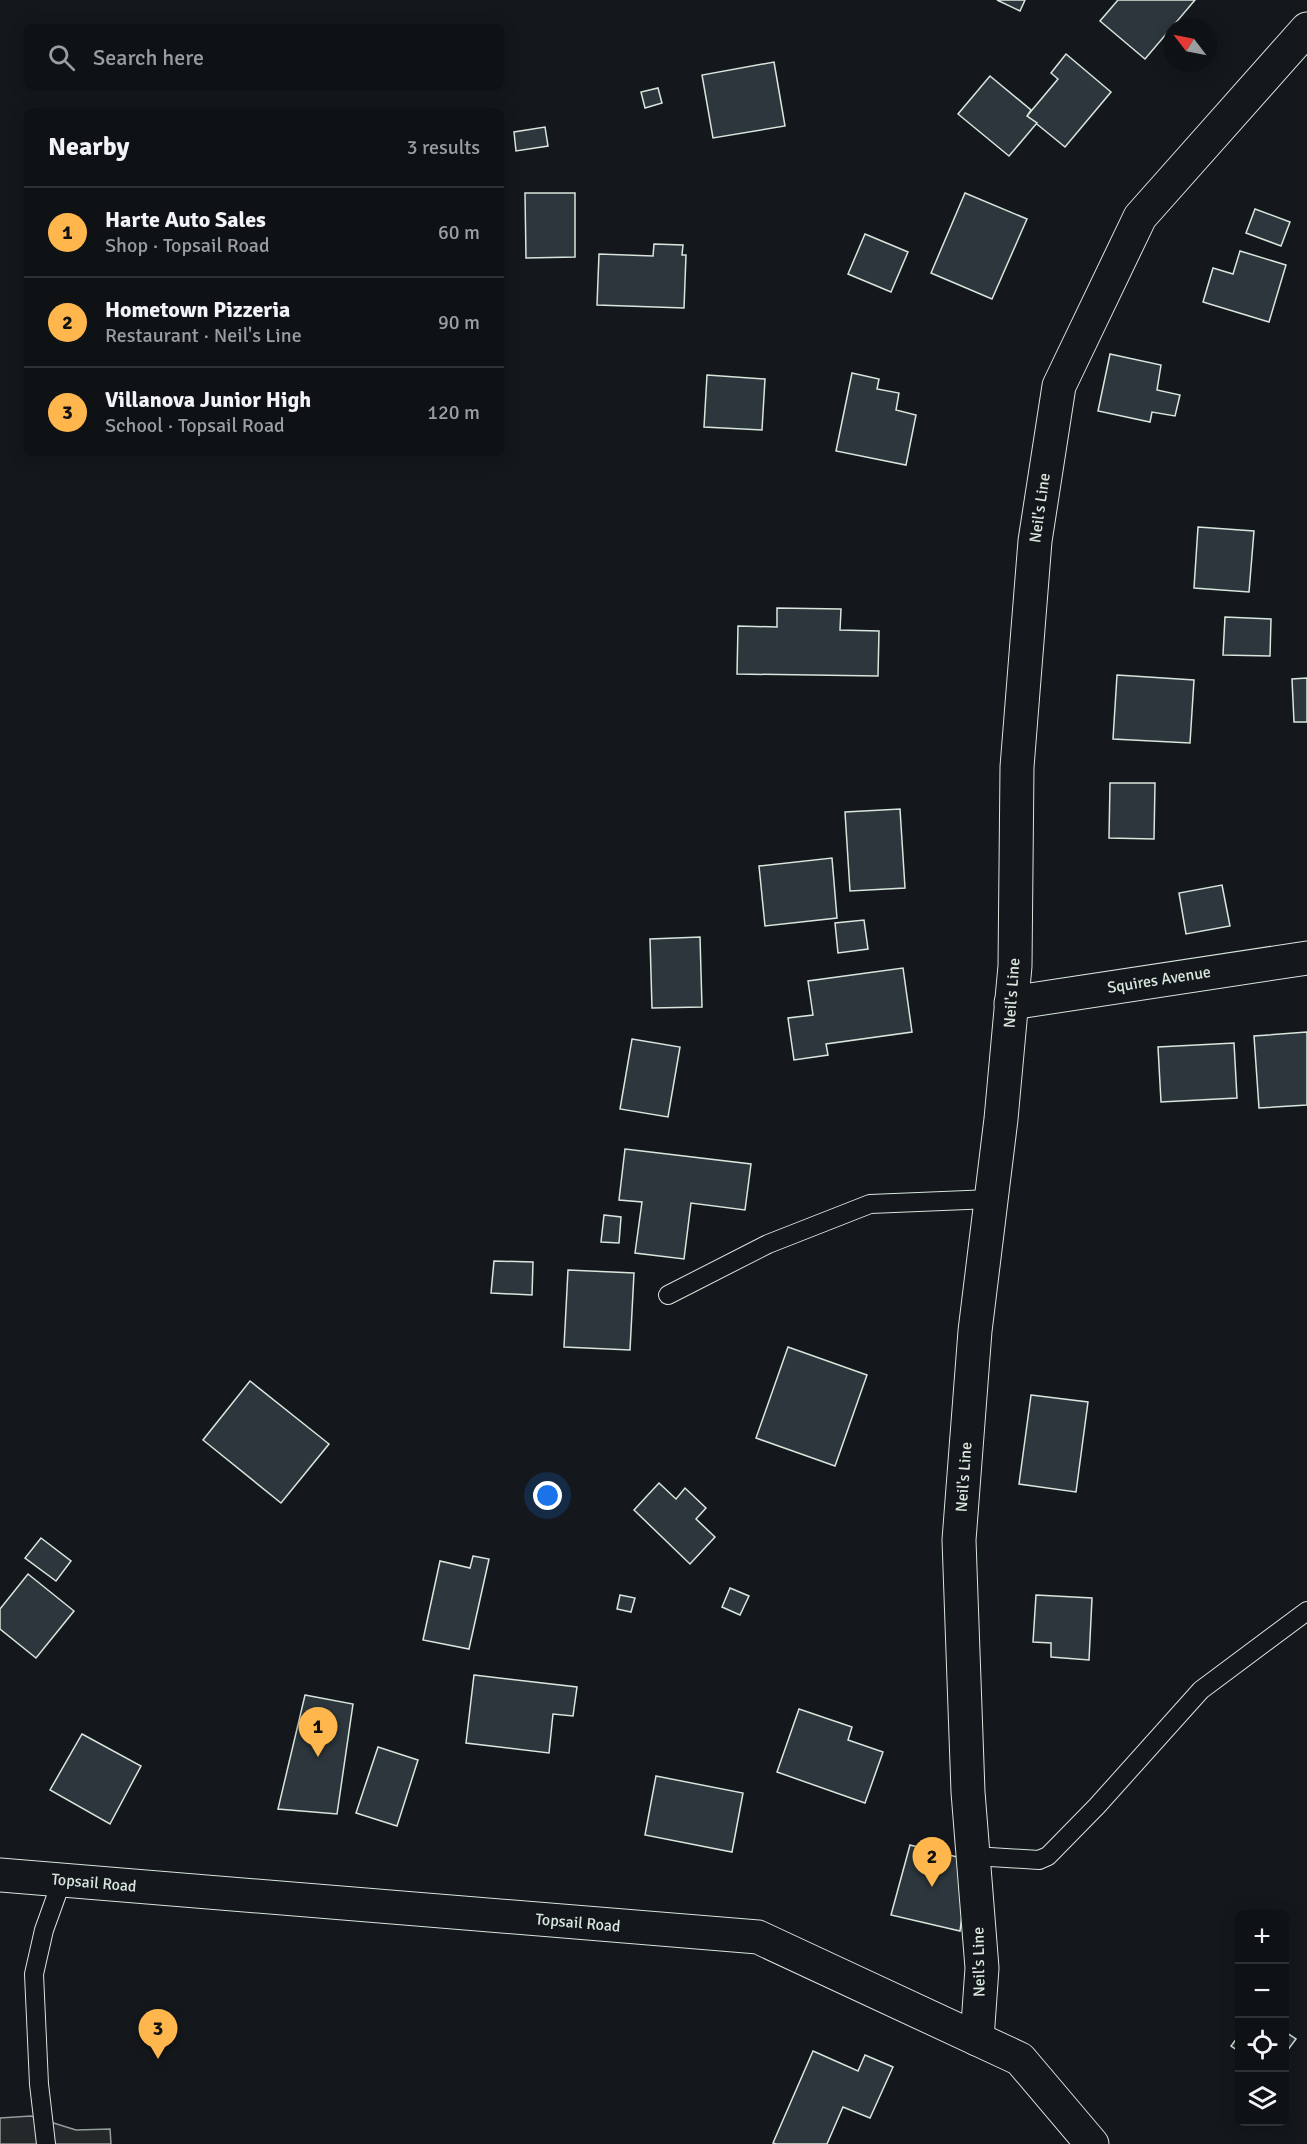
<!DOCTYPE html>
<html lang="en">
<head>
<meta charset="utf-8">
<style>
	body { margin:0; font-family:Signika,sans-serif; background:#181b1e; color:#f1f3f6 }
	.controls { position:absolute; right:18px; bottom:18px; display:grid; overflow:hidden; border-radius:9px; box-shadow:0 3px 15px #0003 }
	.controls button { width:54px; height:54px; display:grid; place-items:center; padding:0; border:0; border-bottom:2px solid #2f3234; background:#0f1215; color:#f1f3f6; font:30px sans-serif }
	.compass { position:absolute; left:1163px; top:18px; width:54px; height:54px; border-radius:50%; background:#0f1215; box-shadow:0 3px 15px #0003; rotate:302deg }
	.you { position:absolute; left:548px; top:1496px; width:21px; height:21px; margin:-15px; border:4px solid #fff; border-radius:50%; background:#1a73e8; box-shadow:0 0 0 9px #1a73e833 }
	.badge { display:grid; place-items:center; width:39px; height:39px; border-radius:50%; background:#ffb74d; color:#111; font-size:20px; font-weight:700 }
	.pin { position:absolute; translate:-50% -50px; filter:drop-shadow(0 2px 3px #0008) }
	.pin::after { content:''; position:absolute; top:32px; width:21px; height:18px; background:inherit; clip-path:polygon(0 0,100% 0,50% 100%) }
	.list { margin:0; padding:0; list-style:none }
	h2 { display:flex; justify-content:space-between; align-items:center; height:78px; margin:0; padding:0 24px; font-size:26px }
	h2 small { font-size:20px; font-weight:400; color:#9b9ea0 }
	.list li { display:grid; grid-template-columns:39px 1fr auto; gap:18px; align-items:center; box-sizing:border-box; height:90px; padding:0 24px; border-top:2px solid #2f3234 }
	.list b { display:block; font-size:22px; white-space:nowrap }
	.list p { margin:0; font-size:20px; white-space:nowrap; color:#9b9ea0 }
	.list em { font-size:20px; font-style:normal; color:#9b9ea0 }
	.icon { flex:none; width:33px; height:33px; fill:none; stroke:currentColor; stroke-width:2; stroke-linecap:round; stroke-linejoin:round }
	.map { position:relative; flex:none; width:1307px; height:2144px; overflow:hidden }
	.search { position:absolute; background:#0f1215; box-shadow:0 3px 15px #0003; left:24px; top:24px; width:480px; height:66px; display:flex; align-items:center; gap:15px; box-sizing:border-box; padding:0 21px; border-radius:9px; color:#9b9ea0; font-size:22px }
	.panel { position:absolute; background:#0f1215; box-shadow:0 3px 15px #0003; left:24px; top:108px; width:480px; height:348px; border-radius:9px }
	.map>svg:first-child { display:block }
</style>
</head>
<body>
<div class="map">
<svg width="1307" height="2144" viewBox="0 0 1307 2144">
	<rect width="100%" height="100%" fill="#14181c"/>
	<!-- parking -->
	<path fill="#24282b" stroke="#939e99" stroke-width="1.5" d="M31,2116l45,14 34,-1 1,15h-111v-26z"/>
	<!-- building -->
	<g fill="#2c363c" stroke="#d8e6dc" stroke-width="1.5">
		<path d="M997,0h28l-5,11z"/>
		<path d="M1118,0h77l-50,59 -45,-38z"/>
		<path d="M1066,54l45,38 -46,55 -38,-31 31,-37 -7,-6z"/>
		<path d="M774,62l11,64 -72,12 -11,-63z"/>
		<path d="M990,76l41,34 -4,6 10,7 -28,33 -51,-42z"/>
		<path d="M658,88l4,15 -17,5 -4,-16z"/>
		<path d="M545,127l3,19 -32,5 -2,-19z"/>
		<path d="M525,193h50v64l-49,1z"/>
		<path d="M965,193l62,26 -35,80 -61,-26z"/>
		<path d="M1255,209l35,13 -9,24 -35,-13z"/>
		<path d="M865,234l43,18 -17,40 -43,-18z"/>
		<path d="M654,244l29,1 -1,10h4l-2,53 -87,-3 2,-51 54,2z"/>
		<path d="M1240,251l46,14 -17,57 -66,-20 10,-34 20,6z"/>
		<path d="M1110,354l51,11 -4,25 23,5 -5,21 -23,-4 -2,10 -52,-11z"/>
		<path d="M852,373l27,6 -2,10 22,4 -3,17 20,5 -10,50 -70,-14z"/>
		<path d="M707,375l58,4 -3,51 -58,-3z"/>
		<path d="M1198,527l56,4 -5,61 -55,-4z"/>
		<path d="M777,608l64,1 -1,21 39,1 -1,45 -141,-2 1,-48 39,1z"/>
		<path d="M1225,617l46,2 -1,37 -47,-1z"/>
		<path d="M1117,675l77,5 -4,63 -77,-4z"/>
		<path d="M1307,678v44h-13l-2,-43z"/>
		<path d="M1110,783h45l-1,56 -45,-1z"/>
		<path d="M900,809l5,79 -55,3 -5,-79z"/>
		<path d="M832,858l5,60 -72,8 -6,-60z"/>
		<path d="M1222,885l8,41 -44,8 -7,-41z"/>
		<path d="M864,920l4,29 -30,4 -3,-30z"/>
		<path d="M700,937l2,70 -50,1 -2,-69z"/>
		<path d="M903,968l9,64 -86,12 2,11 -34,5 -6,-42 25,-3 -5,-34z"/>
		<path d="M1307,1032v73l-48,3 -5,-72z"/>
		<path d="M632,1039l48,8 -12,70 -48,-8z"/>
		<path d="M1234,1043l3,55 -76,4 -3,-55z"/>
		<path d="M625,1149l126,15 -6,46 -54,-7 -7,56 -49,-6 7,-51 -23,-2z"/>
		<path d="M604,1215l17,2 -2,26 -18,-1z"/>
		<path d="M494,1261l39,1 -1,33 -41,-2z"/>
		<path d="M568,1270l66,3 -4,77 -66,-3z"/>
		<path d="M788,1347l79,28 -32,91 -79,-28z"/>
		<path d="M250,1381l79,63 -48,59 -78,-63z"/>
		<path d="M1031,1395l57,7 -12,90 -57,-8z"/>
		<path d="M659,1483l17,16 9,-11 21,20 -10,11 19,18 -25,27 -56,-54z"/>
		<path d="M41,1538l30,23 -15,20 -31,-23z"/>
		<path d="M473,1556l16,3 -20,90 -46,-9 17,-79 30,7z"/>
		<path d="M28,1574l46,37 -38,47 -36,-29v-20z"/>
		<path d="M730,1588l19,8 -9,19 -18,-8z"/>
		<path d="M620,1595l15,3 -4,14 -14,-3z"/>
		<path d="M1036,1595l56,3 -3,62 -38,-3v-14l-18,-1z"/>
		<path d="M474,1675l103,12 -4,29 -20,-2 -4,39 -83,-10z"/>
		<path d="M305,1695l48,9 -16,110 -59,-5z"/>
		<path d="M799,1709l53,18 -4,13 35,12 -18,51 -88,-31z"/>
		<path d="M82,1734l59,32 -31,58 -60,-34z"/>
		<path d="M378,1747l40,13 -21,66 -41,-13z"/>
		<path d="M656,1776l87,17 -11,59 -87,-17z"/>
		<path d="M910,1845l59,15 -9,71 -69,-16z"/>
		<path d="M1284,2031l12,8 -12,16z"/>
		<path d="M1240,2034v18l-9,-6z"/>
		<path d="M813,2051l45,20 7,-16 28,12 -23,51 -27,-11 -16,37h-51l-3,-1z"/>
	</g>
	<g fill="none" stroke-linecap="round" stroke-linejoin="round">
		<!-- lane casing -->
		<g stroke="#d8e6dc" stroke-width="20">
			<g id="lane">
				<path d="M668,1295l100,-51 102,-40 121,-5"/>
				<path d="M974,1856l65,4 9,-4 49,-50 104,-116 106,-79"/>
				<path d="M46,2144l-7,-60 -5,-110 10,-44 18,-50"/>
			</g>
		</g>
		<!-- street casing -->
		<g stroke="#d8e6dc" stroke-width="35">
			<g id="street">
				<path d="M1011,1003l296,-45"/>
				<path d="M977,2039l5,-71 -14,-176 -9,-252 16,-209 26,-212 14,-153 2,-199 18,-226 24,-155 81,-169 167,-188"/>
			</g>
		</g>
		<!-- primary casing -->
		<g stroke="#d8e6dc" stroke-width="35">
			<path id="primary" d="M0,1875l758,62 262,122 72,85"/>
		</g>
		<!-- lane -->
		<use href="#lane" stroke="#14181c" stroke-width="18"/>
		<!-- street -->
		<use href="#street" stroke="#14181c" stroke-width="33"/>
		<!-- primary -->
		<use href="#primary" stroke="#14181c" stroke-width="33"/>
	</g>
	<g text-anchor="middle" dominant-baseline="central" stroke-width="4.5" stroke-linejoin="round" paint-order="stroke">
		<!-- street labels -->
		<g font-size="16" fill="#d8e6dc" stroke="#14181c">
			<text transform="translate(1040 508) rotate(-82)">Neil's Line</text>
			<text transform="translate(1159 980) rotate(-9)">Squires Avenue</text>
			<text transform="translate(1012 993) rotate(-86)">Neil's Line</text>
			<text transform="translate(964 1477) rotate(-86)">Neil's Line</text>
			<text transform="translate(94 1883) rotate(5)">Topsail Road</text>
			<text transform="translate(578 1923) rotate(5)">Topsail Road</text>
			<text transform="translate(979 1962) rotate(-91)">Neil's Line</text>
		</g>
	</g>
</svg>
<div class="controls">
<button>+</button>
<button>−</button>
<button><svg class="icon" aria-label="locate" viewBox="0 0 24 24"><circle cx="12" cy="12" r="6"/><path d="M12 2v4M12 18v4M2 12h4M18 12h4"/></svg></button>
<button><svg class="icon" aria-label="layers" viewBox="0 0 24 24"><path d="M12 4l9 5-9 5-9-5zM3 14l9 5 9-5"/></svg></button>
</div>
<svg class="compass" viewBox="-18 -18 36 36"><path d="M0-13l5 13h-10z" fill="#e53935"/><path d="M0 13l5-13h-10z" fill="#9b9ea0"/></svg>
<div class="you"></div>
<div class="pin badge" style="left:318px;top:1757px">1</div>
<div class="pin badge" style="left:932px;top:1887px">2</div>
<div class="pin badge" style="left:158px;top:2059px">3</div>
<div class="search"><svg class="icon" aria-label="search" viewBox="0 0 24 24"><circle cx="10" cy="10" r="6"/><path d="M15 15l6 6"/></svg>Search here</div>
<section class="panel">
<h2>Nearby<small>3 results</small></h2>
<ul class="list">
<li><span class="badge">1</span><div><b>Harte Auto Sales</b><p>Shop · Topsail Road</p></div><em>60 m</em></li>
<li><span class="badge">2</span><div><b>Hometown Pizzeria</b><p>Restaurant · Neil's Line</p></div><em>90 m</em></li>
<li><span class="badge">3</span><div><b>Villanova Junior High</b><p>School · Topsail Road</p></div><em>120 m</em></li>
</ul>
</section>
</div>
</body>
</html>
